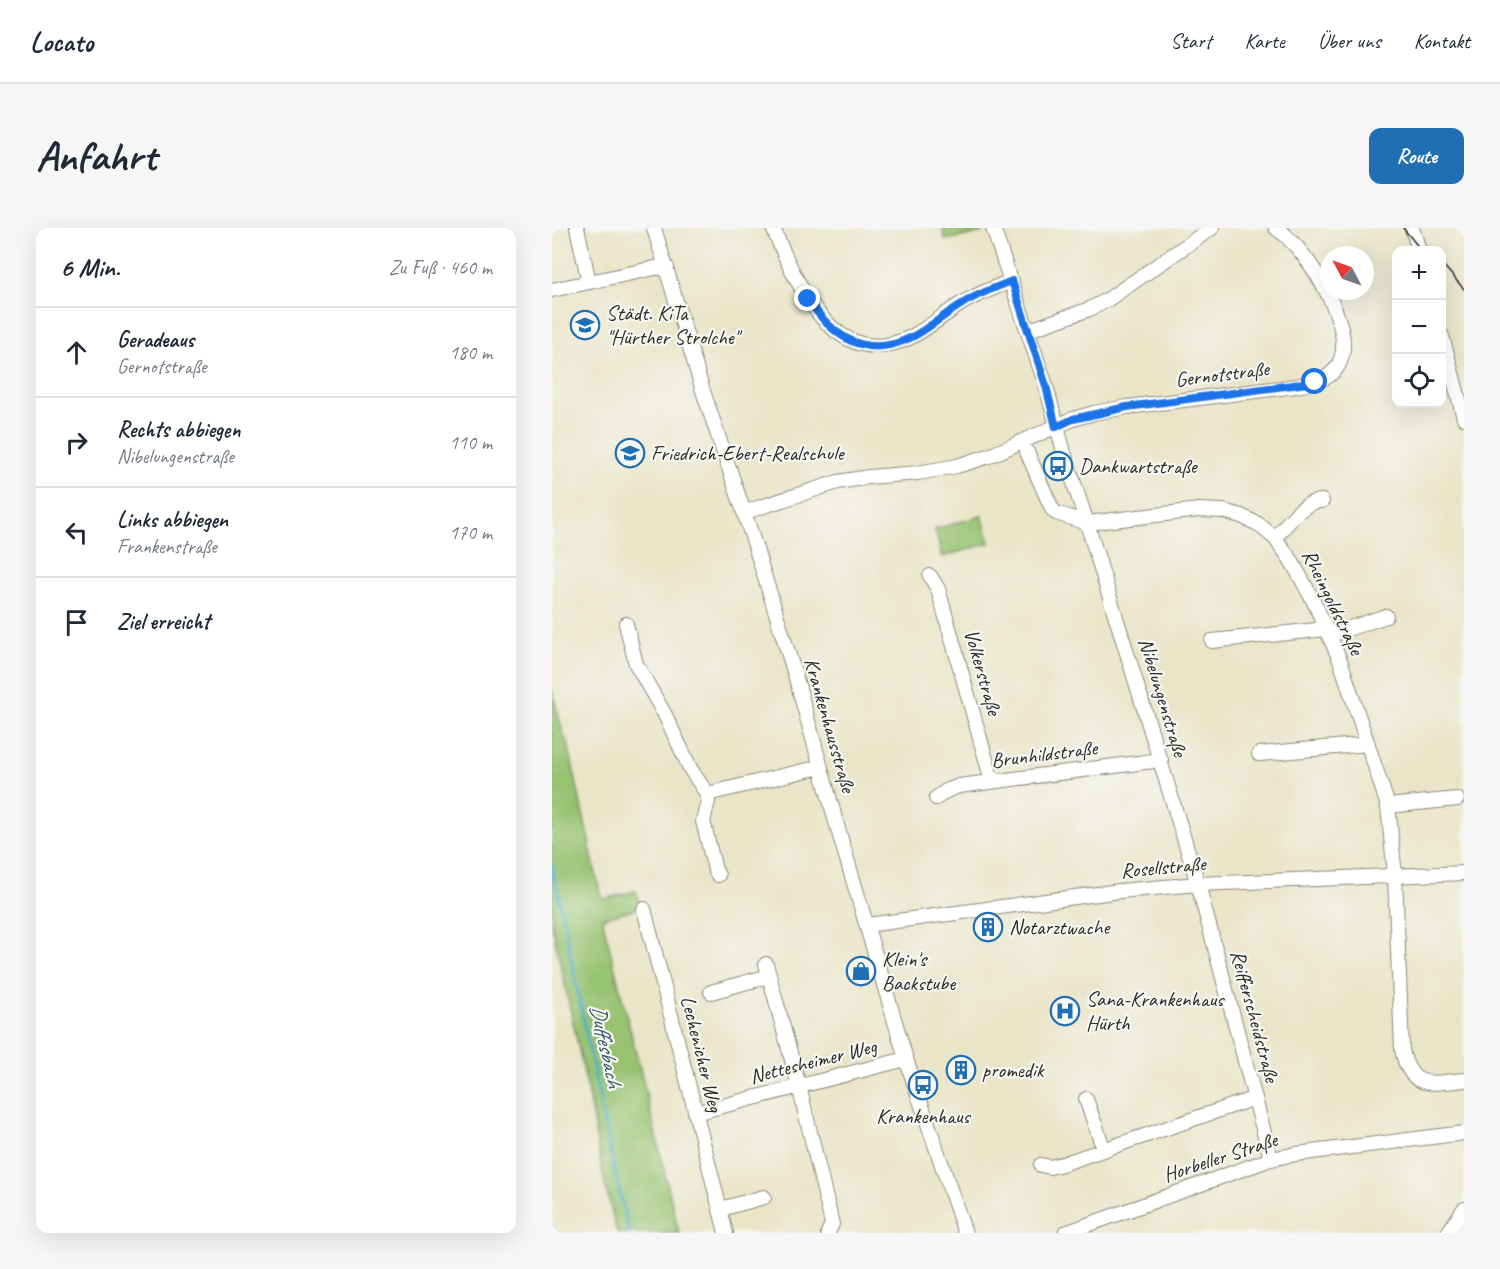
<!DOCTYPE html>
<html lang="de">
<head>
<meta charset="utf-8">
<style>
	body { margin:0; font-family:Caveat,sans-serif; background:#f6f6f7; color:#1f2937 }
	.controls { position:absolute; right:18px; top:18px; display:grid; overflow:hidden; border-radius:12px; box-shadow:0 6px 24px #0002 }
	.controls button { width:54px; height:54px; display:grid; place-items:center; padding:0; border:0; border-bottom:2px solid #e0e1e3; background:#fff; color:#1f2937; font:30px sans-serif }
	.compass { position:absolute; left:768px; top:18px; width:54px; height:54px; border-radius:50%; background:#fff; box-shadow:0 6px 24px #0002; rotate:311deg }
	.stop { position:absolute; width:18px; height:18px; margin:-14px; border:4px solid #1a73e8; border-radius:50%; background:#fff }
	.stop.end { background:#1a73e8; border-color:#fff; box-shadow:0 2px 6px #0008 }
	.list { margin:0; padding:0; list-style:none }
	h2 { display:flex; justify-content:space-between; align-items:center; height:78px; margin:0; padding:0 24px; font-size:26px }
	h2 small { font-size:20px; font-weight:400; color:#747a83 }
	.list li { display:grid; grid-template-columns:39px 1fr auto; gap:18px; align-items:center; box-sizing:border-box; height:90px; padding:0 24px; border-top:2px solid #e0e1e3 }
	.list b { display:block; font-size:22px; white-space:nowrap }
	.list p { margin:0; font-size:20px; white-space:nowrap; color:#747a83 }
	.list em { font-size:20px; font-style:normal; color:#747a83 }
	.icon { flex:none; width:33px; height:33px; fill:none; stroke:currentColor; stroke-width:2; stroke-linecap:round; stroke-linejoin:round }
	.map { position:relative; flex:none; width:912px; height:1005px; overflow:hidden; border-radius:12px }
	header { display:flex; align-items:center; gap:36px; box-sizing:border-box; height:84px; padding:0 30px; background:#fff; border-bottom:2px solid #e0e1e3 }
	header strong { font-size:28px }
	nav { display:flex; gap:33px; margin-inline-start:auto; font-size:21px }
	.intro { display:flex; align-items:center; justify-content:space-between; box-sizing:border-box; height:144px; padding:0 36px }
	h1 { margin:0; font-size:42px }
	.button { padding:15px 27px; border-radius:12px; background:#1f6fb2; color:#fff; font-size:21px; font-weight:700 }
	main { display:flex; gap:36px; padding:0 36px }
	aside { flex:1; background:#fff; border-radius:12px; box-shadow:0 6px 24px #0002 }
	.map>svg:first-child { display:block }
</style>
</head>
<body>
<header>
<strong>Locato</strong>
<nav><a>Start</a><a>Karte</a><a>Über uns</a><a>Kontakt</a></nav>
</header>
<div class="intro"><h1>Anfahrt</h1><a class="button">Route</a></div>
<main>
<aside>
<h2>6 Min.<small>Zu Fuß · 460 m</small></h2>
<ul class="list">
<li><svg class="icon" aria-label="ahead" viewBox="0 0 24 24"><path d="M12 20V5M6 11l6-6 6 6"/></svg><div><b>Geradeaus</b><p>Gernotstraße</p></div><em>180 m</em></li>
<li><svg class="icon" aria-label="right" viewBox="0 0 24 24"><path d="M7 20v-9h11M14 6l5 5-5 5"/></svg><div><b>Rechts abbiegen</b><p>Nibelungenstraße</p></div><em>110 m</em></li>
<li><svg class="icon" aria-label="left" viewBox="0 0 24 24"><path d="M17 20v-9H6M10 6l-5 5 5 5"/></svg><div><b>Links abbiegen</b><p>Frankenstraße</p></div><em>170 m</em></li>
<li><svg class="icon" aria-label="arrive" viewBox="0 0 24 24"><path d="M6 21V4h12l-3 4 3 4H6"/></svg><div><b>Ziel erreicht</b></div></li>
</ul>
</aside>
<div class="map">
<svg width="912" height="1005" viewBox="0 0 912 1005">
	<rect width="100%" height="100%" fill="#f6f6f2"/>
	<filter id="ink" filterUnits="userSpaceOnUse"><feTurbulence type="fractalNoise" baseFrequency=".0167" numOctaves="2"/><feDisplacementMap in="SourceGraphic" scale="12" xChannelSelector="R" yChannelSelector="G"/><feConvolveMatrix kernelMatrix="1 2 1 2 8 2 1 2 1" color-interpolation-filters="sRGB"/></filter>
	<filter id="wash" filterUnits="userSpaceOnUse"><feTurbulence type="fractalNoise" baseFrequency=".008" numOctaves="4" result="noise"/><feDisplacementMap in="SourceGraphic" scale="24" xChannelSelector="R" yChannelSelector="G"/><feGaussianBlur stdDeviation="1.35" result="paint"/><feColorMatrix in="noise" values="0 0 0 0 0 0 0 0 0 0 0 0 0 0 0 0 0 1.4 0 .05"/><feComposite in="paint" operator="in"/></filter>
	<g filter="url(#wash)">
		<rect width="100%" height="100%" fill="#eae5c8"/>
		<!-- green -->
		<g fill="#97c371" stroke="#61774e" stroke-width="1.5">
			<path d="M391,0h36l2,5 -36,7z"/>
			<path d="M430,288l8,27 -48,14 -7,-28z"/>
			<path d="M0,462l11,44 5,10 32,149 4,6 32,-8 4,17 -38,10 43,171 34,144h-62l-13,-53 -19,-103 -33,-151z"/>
		</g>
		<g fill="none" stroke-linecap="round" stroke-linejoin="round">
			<!-- stream -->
			<path stroke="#4aadc9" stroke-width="3" d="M0,637l60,295 17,73"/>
		</g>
	</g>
	<g filter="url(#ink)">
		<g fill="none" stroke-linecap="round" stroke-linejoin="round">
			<!-- minor casing -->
			<g stroke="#8a887a" stroke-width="16">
				<g id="minor">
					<path d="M25,0l12,54"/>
					<path d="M102,0l49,163 49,145 44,142 42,151 68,230 59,174"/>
					<path d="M221,0c24,57 61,146 138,109 18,-9 33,-23 50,-33 16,-10 33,-16 51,-23"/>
					<path d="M441,0l53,158 19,70 22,67 111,361 73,275"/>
					<path d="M860,0l7,22"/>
					<path d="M0,62l103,-22 12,-1"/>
					<path d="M477,102l61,-21 17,-9 105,-72"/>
					<path d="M890,108l22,82"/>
					<path d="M475,224l25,57 4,4 31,10 112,-13 24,1 18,5 17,8 17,14 16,22 23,42 26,58 48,146 7,70 7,174c9,41 28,33 62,30"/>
					<path d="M193,284l93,-30 31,-5 49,-4 39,-7 32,-10 84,-37 21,-6 33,-6 169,-21c18,-3 39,-7 45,-27 13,-35 -36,-113 -65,-131"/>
					<path d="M723,310c12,-13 28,-38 47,-37"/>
					<path d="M378,348l8,13 54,192"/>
					<path d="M74,396l10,40 29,51 26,55 16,24 1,7 -5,20 12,49 3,5"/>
					<path d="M778,407l56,-19"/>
					<path d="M660,413l114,-12"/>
					<path d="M707,526l109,-10"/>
					<path d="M155,566l113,-27"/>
					<path d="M384,570l10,-7 13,-5 202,-26"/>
					<path d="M836,578l69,-7"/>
					<path d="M92,681l82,324"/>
					<path d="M315,697l253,-34 78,-7 266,-11"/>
					<path d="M214,736l33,122 33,138 -4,9"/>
					<path d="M159,764l58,-16"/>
					<path d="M534,871l18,51"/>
					<path d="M143,885l211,-54"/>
					<path d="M489,937l9,2 12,-3 193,-66"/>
					<path d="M169,981l43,-12"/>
					<path d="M513,1005l206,-74 25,-5 168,-21"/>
					<path d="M896,1005l16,-24"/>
				</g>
			</g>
			<!-- minor -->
			<use href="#minor" stroke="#fff" stroke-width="14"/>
			<!-- tram -->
			<g stroke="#2b2b2b" stroke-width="1.5">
				<path d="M851,0l18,22"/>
				<path d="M890,36l22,25"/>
			</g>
		</g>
	</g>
	<g fill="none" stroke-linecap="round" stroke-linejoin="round" filter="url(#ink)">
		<!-- route -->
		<path stroke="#1a73e8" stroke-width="8" d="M256,71c25,39 58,61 104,38 17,-9 33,-23 50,-33 15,-10 32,-16 50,-23l34,105 10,41 17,-8 54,-12 188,-25"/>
	</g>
	<!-- icons -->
	<defs>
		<g id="school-ring" transform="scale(1.5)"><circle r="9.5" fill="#f6f6f2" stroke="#1f6fb2" stroke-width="1.5"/><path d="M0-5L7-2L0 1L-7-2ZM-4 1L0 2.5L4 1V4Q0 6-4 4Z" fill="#1f6fb2"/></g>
		<g id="bus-ring" transform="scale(1.5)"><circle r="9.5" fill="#f6f6f2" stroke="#1f6fb2" stroke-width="1.5"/><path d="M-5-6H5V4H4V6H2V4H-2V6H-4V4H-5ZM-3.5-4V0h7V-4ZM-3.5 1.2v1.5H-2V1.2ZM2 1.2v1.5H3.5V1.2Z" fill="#1f6fb2"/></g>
		<g id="building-ring" transform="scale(1.5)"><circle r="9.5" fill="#f6f6f2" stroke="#1f6fb2" stroke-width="1.5"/><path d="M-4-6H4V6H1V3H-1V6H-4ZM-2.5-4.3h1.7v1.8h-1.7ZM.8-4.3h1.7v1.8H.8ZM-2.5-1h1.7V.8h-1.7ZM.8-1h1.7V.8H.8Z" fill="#1f6fb2"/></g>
		<g id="shop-ring" transform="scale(1.5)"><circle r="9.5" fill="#f6f6f2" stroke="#1f6fb2" stroke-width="1.5"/><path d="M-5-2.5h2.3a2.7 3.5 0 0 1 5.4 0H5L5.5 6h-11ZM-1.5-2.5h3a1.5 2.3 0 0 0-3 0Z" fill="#1f6fb2"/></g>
		<g id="hospital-ring" transform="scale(1.5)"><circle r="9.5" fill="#f6f6f2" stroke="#1f6fb2" stroke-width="1.5"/><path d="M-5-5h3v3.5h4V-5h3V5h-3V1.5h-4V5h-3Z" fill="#1f6fb2"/></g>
	</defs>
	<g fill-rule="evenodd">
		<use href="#school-ring" x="33" y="97"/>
		<use href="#school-ring" x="78" y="225"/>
		<use href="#bus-ring" x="506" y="238"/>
		<use href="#building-ring" x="436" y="699"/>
		<use href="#shop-ring" x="309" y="743"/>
		<use href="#hospital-ring" x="513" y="783"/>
		<use href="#building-ring" x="409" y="842"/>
		<use href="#bus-ring" x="371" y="857"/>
	</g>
	<g text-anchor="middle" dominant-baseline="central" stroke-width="4.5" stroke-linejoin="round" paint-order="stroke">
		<!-- poi labels -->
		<g font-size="21" fill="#2b2b2b" stroke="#f6f6f2" text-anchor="start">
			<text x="54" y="85">Städt. KiTa<tspan x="54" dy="24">"Hürther Strolche"</tspan></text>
			<text x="99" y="225">Friedrich-Ebert-Realschule</text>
			<text x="527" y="238">Dankwartstraße</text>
			<text x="457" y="699">Notarztwache</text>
			<text x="330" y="731">Klein's<tspan x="330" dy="24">Backstube</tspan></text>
			<text x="534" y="771">Sana-Krankenhaus<tspan x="534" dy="24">Hürth</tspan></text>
			<text x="430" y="842">promedik</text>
			<text x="371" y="888" text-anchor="middle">Krankenhaus</text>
		</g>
		<!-- street labels -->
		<g font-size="21" fill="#2b2b2b" stroke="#f6f6f2">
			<text transform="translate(670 146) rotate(-7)">Gernotstraße</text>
			<text transform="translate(781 374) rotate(64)">Rheingoldstraße</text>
			<text transform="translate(431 444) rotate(74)">Volkerstraße</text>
			<text transform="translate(611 469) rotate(73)">Nibelungenstraße</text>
			<text transform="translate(278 497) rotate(74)">Krankenhausstraße</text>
			<text transform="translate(492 526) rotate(-7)">Brunhildstraße</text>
			<text transform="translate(611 639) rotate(-5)">Rosellstraße</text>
			<text transform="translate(703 788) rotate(75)">Reifferscheidstraße</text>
			<text transform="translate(150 826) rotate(76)">Lechenicher Weg</text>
			<text transform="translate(261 833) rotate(-14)">Nettesheimer Weg</text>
			<text transform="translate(668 929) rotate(-18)">Horbeller Straße</text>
		</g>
		<!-- water labels -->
		<g font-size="22" font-style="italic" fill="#365862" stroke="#f6f6f2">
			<text transform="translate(54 818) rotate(78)">Duffesbach</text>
		</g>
	</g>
</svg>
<div class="controls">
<button>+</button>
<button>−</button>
<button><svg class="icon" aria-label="locate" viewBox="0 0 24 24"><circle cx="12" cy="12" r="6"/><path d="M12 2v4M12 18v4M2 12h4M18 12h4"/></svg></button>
</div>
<svg class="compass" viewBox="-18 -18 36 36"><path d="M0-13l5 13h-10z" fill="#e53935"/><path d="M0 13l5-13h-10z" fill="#747a83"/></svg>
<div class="stop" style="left:763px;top:154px"></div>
<div class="stop end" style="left:256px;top:71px"></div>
</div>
</main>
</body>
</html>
